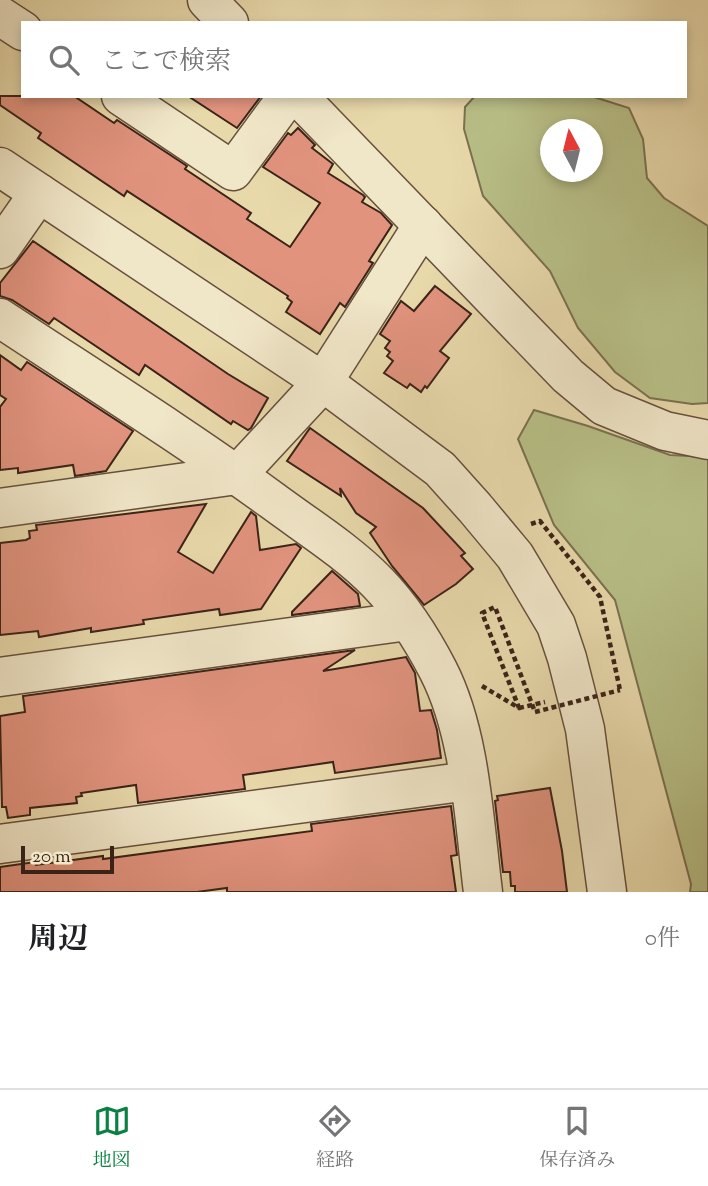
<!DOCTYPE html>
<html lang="ja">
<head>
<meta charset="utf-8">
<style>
	body { margin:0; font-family:"Sorts Mill Goudy","Noto Serif JP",serif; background:#f2f2f2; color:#202124 }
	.compass { position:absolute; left:540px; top:119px; width:63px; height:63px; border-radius:50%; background:#fff; box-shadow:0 4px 10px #0003; rotate:353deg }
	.scale { position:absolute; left:21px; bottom:18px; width:93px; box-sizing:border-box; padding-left:7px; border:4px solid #3b2318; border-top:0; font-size:19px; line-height:24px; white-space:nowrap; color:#3b2318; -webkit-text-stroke:5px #f0e6c8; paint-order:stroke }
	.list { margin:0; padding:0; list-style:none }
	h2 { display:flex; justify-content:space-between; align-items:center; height:91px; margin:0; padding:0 28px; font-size:30px }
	h2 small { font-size:23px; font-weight:400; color:#757577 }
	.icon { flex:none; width:38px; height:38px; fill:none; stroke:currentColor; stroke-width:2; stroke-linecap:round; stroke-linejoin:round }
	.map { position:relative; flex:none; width:708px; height:892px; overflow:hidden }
	.search { position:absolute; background:#fff; box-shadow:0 4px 10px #0003; left:21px; right:21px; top:21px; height:77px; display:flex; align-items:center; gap:18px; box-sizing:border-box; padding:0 24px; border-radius:0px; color:#757577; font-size:26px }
	.sheet { height:196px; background:#fff }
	nav { display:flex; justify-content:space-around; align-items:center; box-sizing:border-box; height:98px; border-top:2px solid #e0e0e0; background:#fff; font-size:19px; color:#757577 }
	nav a { display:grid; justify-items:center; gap:4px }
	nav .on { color:#0b8043 }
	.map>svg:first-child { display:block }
</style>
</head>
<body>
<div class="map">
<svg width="708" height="892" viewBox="0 0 708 892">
	<rect width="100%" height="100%" fill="#e8d9ab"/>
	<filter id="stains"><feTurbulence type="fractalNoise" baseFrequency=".00286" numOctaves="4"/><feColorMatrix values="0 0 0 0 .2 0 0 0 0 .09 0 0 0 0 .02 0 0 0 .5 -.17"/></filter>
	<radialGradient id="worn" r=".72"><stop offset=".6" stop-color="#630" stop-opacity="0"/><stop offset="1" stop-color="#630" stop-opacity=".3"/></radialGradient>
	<!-- green -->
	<g fill="#b8bf87" stroke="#7a7150" stroke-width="2" fill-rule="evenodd">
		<path d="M475,96h116l38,12 14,31 4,39 17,20 44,28v177l-16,1 -42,-6 -35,-26 -37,-44 -28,-57 -67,-75 -19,-67 1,-22zM550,130h42v42h-42z"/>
		<path d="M534,410l54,16 82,29 38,2v435h-18l1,-8 -76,-284 -61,-75 -36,-86z"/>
	</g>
	<!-- building -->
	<g fill="#e1937e" stroke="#3b2318" stroke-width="2">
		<path d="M0,96h74l40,27 3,-3 70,46 -2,3 66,44 -4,6 43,28 30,-44 -57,-36 25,-34 3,2 7,-7 17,17 -3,3 21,16 -5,9 35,22 2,2 -3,5 19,11 11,12 -23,36 4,2 -28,44 -5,-4 -20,31 -34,-22 6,-10 -5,-4 1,-2 -161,-105 -3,5 -86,-58 3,-5 -41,-28z"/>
		<path d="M188,96h73l-24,32z"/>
		<path d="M33,241l195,133 40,24 -17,30 -3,2 -15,-9 -2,3 -86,-59 -6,10 -85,-57 -5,6 -37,-24 -12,-4v-13z"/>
		<path d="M435,286l36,28 -31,37 9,7 -22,30 -2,-2 -4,6 -11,-8 -3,4 -23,-15 9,-12 -6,-5 3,-4 -5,-4 5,-7 -10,-7 21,-33 13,10z"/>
		<path d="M0,355l21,15 6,-8 106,69 -27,40 -31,5 -2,-11 -55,8v-5l-18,2v-63l6,-8 -6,-4z"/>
		<path d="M310,428l113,80 42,45 -4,3 12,13 -17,15 -32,21 -32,-39 -22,-33 6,-6 -20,-14 -16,-25 1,8 -54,-35z"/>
		<path d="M206,504l-28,48 35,21 38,-61 5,4 4,34 36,-6 5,4 -40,61 -41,6 -1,-6 -76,11 1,4 -53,8v-4l-52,9 -1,-6 -38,4v-92l26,-3 4,-2 -1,-7 8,-1 -1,-5z"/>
		<path d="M332,571l26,23 2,12 -68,9v-3z"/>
		<path d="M355,650l-32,21 83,-14 9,16 5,38 11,-1 6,20 4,28 -106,15 -2,-11 -90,13 2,14 -107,14 -2,-18 -55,8 1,3 -6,1 1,6 -47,5v7l-22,3 -2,-11h-4l-2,-91 25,-4 -2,-16z"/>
		<path d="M550,788l12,63 5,41h-52v-6h-4l-1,-14h-7l-8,-71 3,-1 -1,-4z"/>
		<path d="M451,806l6,49 -6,1 5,36h-229v-4l-30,4h-197v-25l35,-5 1,3 67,-9v3l209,-28 -1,-7z"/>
	</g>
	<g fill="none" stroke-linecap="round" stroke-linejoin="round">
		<!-- minor casing -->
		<g stroke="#66503d" stroke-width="41">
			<g id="minor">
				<path d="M207,0l22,23"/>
				<path d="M0,16l23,15"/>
				<path d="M121,96l112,75 55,-75"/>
				<path d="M298,96l270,280 36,30 61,25 43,9"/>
				<path d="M0,167l323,215 117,87 35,39 40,48 41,69 11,33 18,71 22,163"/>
				<path d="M0,249l39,-56"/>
				<path d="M0,318c91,60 185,119 273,183 35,26 74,50 105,82 23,24 44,56 60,87 33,64 36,151 45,222"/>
				<path d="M0,508l237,-33 86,-93 100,-157"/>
				<path d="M0,677l408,-56"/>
				<path d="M0,844l469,-63"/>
			</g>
		</g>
		<!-- path -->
		<g stroke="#3b2318" stroke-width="4.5" stroke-dasharray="5 3.5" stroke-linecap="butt">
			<path d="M531,524l9,-3 60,76 20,93"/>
			<path d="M482,686l37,22 -37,-95 13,-6 40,105"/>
			<path d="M519,708l26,-6"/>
		</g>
		<!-- minor -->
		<use href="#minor" stroke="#f0e6c8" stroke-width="38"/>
		<!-- path-bridge -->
		<path stroke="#3b2318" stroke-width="4.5" stroke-dasharray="5 3.5" stroke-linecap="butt" d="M535,712l85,-22"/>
	</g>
	<rect width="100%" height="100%" filter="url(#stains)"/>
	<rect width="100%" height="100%" fill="url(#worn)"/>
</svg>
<svg class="compass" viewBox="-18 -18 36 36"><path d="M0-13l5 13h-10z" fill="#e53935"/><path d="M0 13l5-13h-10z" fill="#757577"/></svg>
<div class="scale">20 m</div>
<div class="search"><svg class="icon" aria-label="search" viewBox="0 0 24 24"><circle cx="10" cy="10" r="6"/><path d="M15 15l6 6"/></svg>ここで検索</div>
</div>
<section class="sheet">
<h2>周辺<small>0件</small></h2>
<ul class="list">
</ul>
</section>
<nav>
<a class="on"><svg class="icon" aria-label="map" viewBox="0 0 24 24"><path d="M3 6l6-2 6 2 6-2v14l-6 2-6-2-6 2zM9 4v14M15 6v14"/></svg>地図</a>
<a><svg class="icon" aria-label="directions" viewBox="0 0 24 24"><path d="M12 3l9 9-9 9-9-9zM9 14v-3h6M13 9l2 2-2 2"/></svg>経路</a>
<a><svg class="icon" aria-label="saved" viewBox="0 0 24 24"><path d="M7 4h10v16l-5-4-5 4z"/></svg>保存済み</a>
</nav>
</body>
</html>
